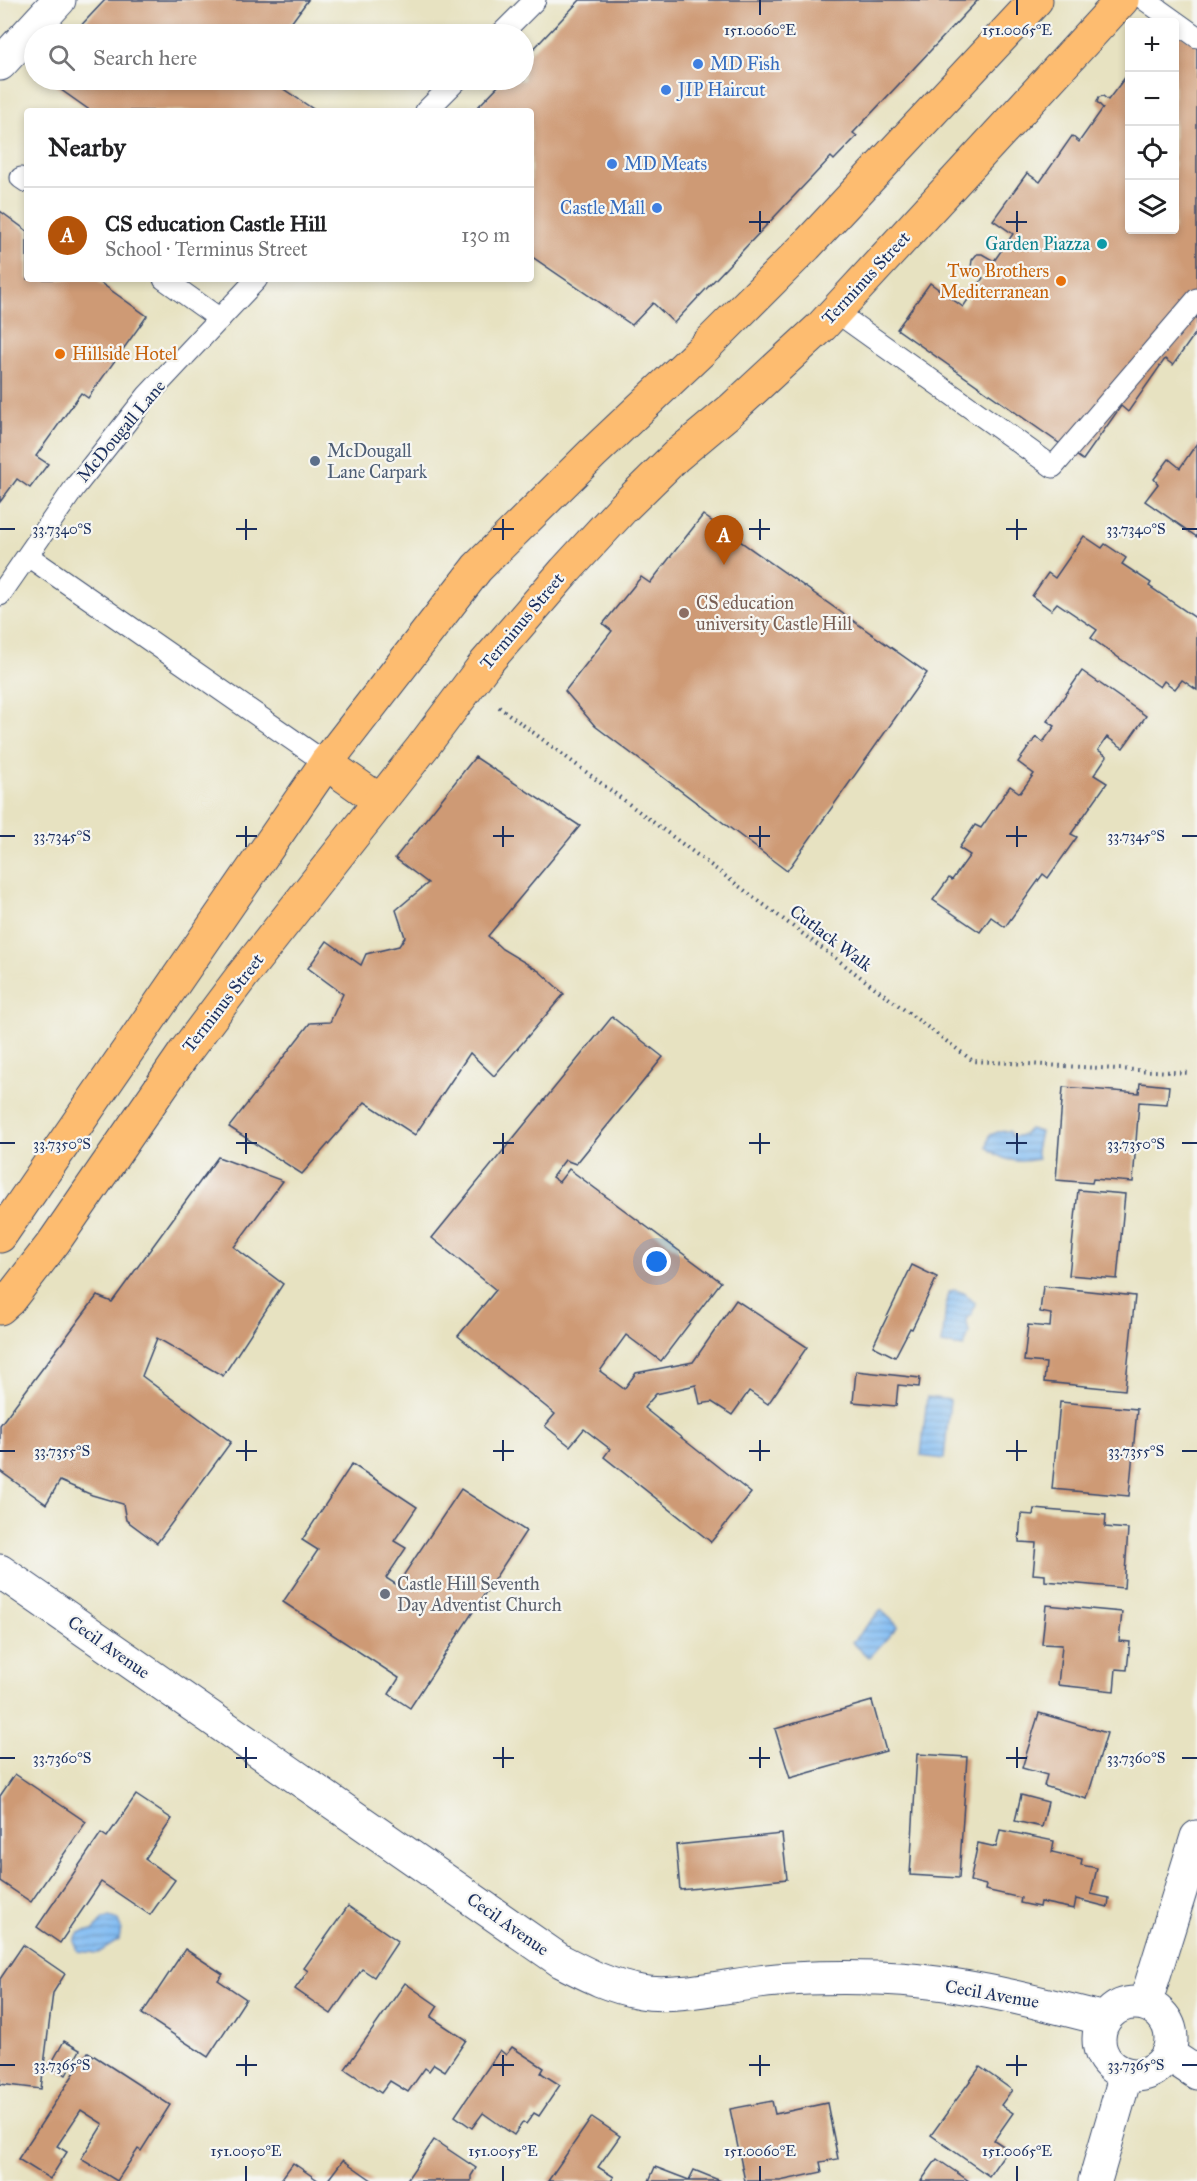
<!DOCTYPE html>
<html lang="en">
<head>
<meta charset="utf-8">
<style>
	body { margin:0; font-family:"IM FELL Great Primer",serif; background:#f2f2f2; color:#202124 }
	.controls { position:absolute; right:18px; top:18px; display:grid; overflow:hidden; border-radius:6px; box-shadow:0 3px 9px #0003 }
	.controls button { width:54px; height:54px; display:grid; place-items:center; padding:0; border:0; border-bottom:2px solid #e0e0e0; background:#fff; color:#202124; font:30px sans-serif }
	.you { position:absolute; left:657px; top:1262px; width:21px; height:21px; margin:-15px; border:4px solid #fff; border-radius:50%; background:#1a73e8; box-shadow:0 0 0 9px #1a73e833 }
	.badge { display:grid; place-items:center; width:39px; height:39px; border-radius:50%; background:#b45309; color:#fff; font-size:20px; font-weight:700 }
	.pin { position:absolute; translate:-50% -50px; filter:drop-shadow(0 2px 3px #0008) }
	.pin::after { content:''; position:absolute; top:32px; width:21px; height:18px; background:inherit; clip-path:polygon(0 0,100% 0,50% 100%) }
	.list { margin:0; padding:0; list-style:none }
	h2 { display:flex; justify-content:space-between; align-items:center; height:78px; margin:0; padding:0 24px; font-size:26px }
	h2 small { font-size:20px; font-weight:400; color:#757577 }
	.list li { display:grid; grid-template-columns:39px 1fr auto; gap:18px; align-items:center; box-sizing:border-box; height:96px; padding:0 24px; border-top:2px solid #e0e0e0 }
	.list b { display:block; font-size:22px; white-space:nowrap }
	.list p { margin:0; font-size:20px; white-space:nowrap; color:#757577 }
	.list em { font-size:20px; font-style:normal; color:#757577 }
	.icon { flex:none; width:33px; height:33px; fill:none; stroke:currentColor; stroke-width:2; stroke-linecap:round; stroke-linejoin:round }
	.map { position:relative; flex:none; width:1197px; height:2181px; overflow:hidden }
	.search { position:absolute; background:#fff; box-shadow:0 3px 9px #0003; left:24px; top:24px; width:510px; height:66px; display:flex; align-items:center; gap:15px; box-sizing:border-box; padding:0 21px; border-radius:33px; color:#757577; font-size:22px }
	.panel { position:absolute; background:#fff; box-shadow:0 3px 9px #0003; left:24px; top:108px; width:510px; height:174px; border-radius:6px }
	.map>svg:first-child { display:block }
</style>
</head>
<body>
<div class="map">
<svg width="1197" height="2181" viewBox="0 0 1197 2181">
	<defs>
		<pattern id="water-rules" width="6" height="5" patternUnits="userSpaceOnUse" patternTransform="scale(1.5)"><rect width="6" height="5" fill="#81bcf3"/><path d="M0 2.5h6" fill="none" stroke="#6999c8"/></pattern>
	</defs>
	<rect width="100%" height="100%" fill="#f6f6f2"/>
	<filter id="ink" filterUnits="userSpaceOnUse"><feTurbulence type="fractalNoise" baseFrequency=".0167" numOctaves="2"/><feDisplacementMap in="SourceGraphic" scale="12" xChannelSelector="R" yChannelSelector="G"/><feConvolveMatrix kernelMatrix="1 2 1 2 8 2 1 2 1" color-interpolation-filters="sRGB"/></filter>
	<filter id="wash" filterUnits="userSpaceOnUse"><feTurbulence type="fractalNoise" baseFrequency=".008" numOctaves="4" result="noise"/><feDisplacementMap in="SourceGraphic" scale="24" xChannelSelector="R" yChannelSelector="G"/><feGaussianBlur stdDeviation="1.35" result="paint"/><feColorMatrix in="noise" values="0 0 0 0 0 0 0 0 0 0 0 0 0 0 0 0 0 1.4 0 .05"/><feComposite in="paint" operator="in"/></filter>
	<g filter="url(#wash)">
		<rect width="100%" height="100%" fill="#e7e2c1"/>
		<!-- water -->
		<g fill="url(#water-rules)" stroke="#4e76a8" stroke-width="1.5">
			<path d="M1029,1129l11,3 -4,18 2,9c-20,4 -36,3 -51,-12l3,-12 8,-3 11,-1 4,6 10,-2z"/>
			<path d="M955,1290l9,3 11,10 -3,11 -6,5 3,14 -5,14 -22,-3 5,-48 3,-5z"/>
			<path d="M927,1397l23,3 -6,59 -23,-3z"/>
			<path d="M881,1610l17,16 -29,32 -17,-16z"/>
			<path d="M109,1917l9,3 3,8 -2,12 -21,13 -20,-2 -4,-10c4,-10 9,-10 19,-10l9,-11z"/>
		</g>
		<g id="blocks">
			<!-- building -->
			<g fill="#ce9a74">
				<path d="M105,0h203l-25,34h-210z"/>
				<path d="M580,0h398l-125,133 4,3 -23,24 -3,-3 -157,166 -21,-20 -21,22 -101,-69v-145h-57l30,-31h20v-21z"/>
				<path d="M1174,29l23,16v286l-24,34 -8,-6 -37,53 -7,-6 -38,54 -186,-131 33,-46 33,24 20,-29 -12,-10 1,-8 5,-6h5l12,7 19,-27 -20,-14 34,-47 13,9 32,-46 7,6 24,-34 -6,-6 2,-5 4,-1 5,4 22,-29v159h44z"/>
				<path d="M47,80h223l46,31h-225z"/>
				<path d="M0,211l27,20v48h68l52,37 -59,82 -7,-5 -45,63 12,8 -18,24 -13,-9 -17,23z"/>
				<path d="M1197,443v94l-52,-36 13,-17 -4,-5 15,-20 11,9z"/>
				<path d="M703,515l224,158 -140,198 -192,-145 -30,-35 47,-60 -9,-7 38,-47 9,6z"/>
				<path d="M1084,536l18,12 3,-4 21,14 -4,6 29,19 -2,3 48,33v71l-15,-10 -7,9 -11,-8 -4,6 -69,-49 6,-8 -40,-27 -6,7 -19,-14 16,-23 7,5z"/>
				<path d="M1082,671l64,45 -23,32 -16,-11 -9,13 9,6 -13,19 13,8 -36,51 6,3 -29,41 -5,-4 -38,53 -14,-10 -11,15 -47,-32 16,-22 3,2 18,-25 -11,-7 16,-23 6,3 29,-42 10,7 14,-19 -16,-12 18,-25 7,5 12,-16 -8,-5z"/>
				<path d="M475,757l105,69 -92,110 14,13 37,22 25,23 -70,82 -24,-23 -55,82 -50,-33 -63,72 -73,-47 81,-104 20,-1 13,-28 -35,-26 19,-27 34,24 5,-11 33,-8 6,-9 -9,-27 32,-27 -33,-25z"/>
				<path d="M612,1017l51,40 -87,107 -11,-4 -13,17 7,5 10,-13 152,113 -60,79 -35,-26 -26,36 24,18 12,-16 57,-11 43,-62 71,47 -39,57 -19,-13 -17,24 -20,-13 -12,2 -4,-19 -40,9 -12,14 107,85 -40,49 -107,-85 6,-8 -26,-20 -14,17 -25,-20 10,-12 -97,-78 38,-46 -64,-52z"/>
				<path d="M1140,1083l29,3 -2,18 -28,-2 -6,80 -40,-3 -1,4 -36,-3 7,-93 76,6z"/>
				<path d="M218,1157l65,24 -49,66 49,37 -60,92 -66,-38 -15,38 89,66 -74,101 -31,-23 -3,-16 -31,-9 -32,-14 -14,23 -46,-33v-46l97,-129 15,6z"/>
				<path d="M1078,1190l47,4 -8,85 -48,-4z"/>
				<path d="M912,1265l25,12 -25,52 -2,-1 -15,29 -22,-11z"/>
				<path d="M1043,1286l92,10 -10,94 -81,-8 2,-19 -22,-2 4,-36 22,2 1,-13 -11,-2z"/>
				<path d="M856,1371l64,7 -1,9 -21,-2 -2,21 -43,-4z"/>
				<path d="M1060,1402l77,7 -8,87 -77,-7z"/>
				<path d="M352,1464l65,43 -23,34 12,7 -20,30 11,7 64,-96 65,42 -116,177 -21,-14 10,-16 -116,-76 35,-52 -16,-10z"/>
				<path d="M1034,1509l72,6 -1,12 23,2 -4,59 -79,-7v-6l-12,-1 3,-31 -17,-1 2,-28 12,1z"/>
				<path d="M1046,1605l76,7 -3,29 11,1 -3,28 -11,-1 -2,22 -56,-6 4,-40 -20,-1z"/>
				<path d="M872,1701l14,50 -96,27 -15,-49z"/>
				<path d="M1039,1713l68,20 -20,66 -43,-13 3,-11 -25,-7z"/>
				<path d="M917,1754l50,3 -8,121 -49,-3z"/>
				<path d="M15,1774l71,48 -55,80 -31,-21v-85z"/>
				<path d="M136,1795l36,24 -27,40 30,21 -25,35 -49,-33 -41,61 -23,-16 64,-94 6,4z"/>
				<path d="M1021,1795l27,7 -6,25 -27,-6z"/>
				<path d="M1000,1830l54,11 -2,11 30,7 -1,6 16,3 -6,26 18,4 -1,9 -32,-8 -2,10 -34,-7 -1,5 -19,-4 1,-5 -36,-8 1,-5 -16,-4 8,-38 18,4z"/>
				<path d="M782,1834l5,45 -107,11 -4,-45z"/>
				<path d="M348,1906l50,35 -24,36 -12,-8 -31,45 -36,-25 13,-18 -4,-3z"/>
				<path d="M23,1945l42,29 -12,19 -12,96 -41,-5v-105z"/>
				<path d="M185,1949l38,25 -5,6 28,19 -38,58 -66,-43z"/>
				<path d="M405,1983l33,23 -7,11 35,23 -21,31 -11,-7 -5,7 -4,-3 -17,24 -18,-11 -9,12 -36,-24z"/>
				<path d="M64,2041l16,9 -14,25 -16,-9z"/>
				<path d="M512,2047l32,21 -3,5 19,12 -21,31 -5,-3 -8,11 -3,-2 -9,13 -31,-22 -11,15 -17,-12 45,-66 6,5z"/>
				<path d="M88,2052l82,53 -29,46 -3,-2 -21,32 -36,-22 22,-35 -22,-14 -24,36 10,6 -17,27 -32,-20z"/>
				<path d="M980,2067l32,23 -11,15 12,8 -19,27 14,9 -19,27 -58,-41z"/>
				<path d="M772,2101l3,13 52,-11 11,56 -18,3 2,10 -42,9h-35l-15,-72z"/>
				<path d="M592,2117l28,19 -22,31 16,10 -3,4h-63z"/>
				<path d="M434,2140l42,28 -5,8v5h-65z"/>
				<path d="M937,2159l32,22h-48z"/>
				<path d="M343,2160l30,21h-46z"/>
				<path d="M293,2163l26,18h-39z"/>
				<path d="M655,2167l34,13 5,-10 27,11h-72z"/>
			</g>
		</g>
	</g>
	<g filter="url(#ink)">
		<use href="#blocks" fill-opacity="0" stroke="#3a4a6d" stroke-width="1.5"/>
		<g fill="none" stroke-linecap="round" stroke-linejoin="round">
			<!-- service casing -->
			<g stroke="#3a4a6d" stroke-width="23">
				<g id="service">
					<path d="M1145,0l52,37"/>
					<path d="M501,34l34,-34"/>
					<path d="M426,111l31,-31"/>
					<path d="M21,178l6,4"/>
					<path d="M164,279l56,40"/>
					<path d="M835,311l218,156 144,-168"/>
					<path d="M28,556l298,207"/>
					<path d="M0,595l75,-108 72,-91 110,-117"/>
				</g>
			</g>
			<!-- minor casing -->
			<g stroke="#3a4a6d" stroke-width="35">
				<g id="minor">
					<path d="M0,1571l561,390c29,15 48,25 80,31 31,6 85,-6 118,-10 39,-5 78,-5 118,-4 77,2 153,22 227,41"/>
					<circle cx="1135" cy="2039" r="36"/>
					<path d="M1145,2004l52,-167"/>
					<path d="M1168,2054l29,19"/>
					<path d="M1095,2181l31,-107"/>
				</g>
			</g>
			<!-- tertiary casing -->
			<g stroke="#3a4a6d" stroke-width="35">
				<path id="tertiary" d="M0,64l59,-64"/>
			</g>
			<!-- primary casing -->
			<g stroke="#3a4a6d" stroke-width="35">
				<g id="primary">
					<path d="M326,763l54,38"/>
					<path d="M0,1236l326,-473 151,-195 115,-114 108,-102 106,-106 230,-246"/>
					<path d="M0,1308l9,-8 45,-58 131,-190 57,-76 180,-228 63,-84 80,-93 59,-64 52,-51 55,-46 91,-84 300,-326"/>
				</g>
			</g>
			<!-- path -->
			<path stroke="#3a4a6d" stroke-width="4" stroke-dasharray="1.5 4.5" stroke-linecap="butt" d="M499,707l474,354 217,12"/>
			<!-- service -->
			<use href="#service" stroke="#fff" stroke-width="21"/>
			<!-- minor -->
			<use href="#minor" stroke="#fff" stroke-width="33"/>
			<!-- tertiary -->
			<use href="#tertiary" stroke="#fff" stroke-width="33"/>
			<!-- primary -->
			<use href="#primary" stroke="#fdbc70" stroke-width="33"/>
		</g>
	</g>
	<!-- ticks -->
	<path fill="none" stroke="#1b2f5e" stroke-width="2" d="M760,0v15M1017,0v15M760,211v21M1017,211v21M749,222h21M1006,222h21M246,519v21M503,519v21M760,519v21M1017,519v21M0,529h15M236,529h21M493,529h21M749,529h21M1006,529h21M1182,529h15M246,826v21M503,826v21M760,826v21M1017,826v21M0,836h15M236,836h21M493,836h21M749,836h21M1006,836h21M1182,836h15M246,1133v21M503,1133v21M760,1133v21M1017,1133v21M0,1143h15M236,1143h21M493,1143h21M749,1143h21M1006,1143h21M1182,1143h15M246,1440v21M503,1440v21M760,1440v21M1017,1440v21M0,1451h15M236,1451h21M493,1451h21M749,1451h21M1006,1451h21M1182,1451h15M246,1747v21M503,1747v21M760,1747v21M1017,1747v21M0,1758h15M236,1758h21M493,1758h21M749,1758h21M1006,1758h21M1182,1758h15M246,2055v21M503,2055v21M760,2055v21M1017,2055v21M0,2065h15M236,2065h21M493,2065h21M749,2065h21M1006,2065h21M1182,2065h15M246,2166v15M503,2166v15M760,2166v15M1017,2166v15"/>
	<!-- markers -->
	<g fill="#3f7fe0" stroke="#f6f6f2" stroke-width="2">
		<circle cx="698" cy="64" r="6"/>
		<circle cx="666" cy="90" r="6"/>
		<circle cx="612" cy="164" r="6"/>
		<circle cx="657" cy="208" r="6"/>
	</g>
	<circle fill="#0f9aa8" stroke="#f6f6f2" stroke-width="2" cx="1102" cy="244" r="6"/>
	<g fill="#e8710a" stroke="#f6f6f2" stroke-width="2">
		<circle cx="1061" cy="281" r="6"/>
		<circle cx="60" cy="354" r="6"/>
	</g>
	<circle fill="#5c6f8a" stroke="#f6f6f2" stroke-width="2" cx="315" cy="461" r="6"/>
	<circle fill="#8d6e63" stroke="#f6f6f2" stroke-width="2" cx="684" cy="613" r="6"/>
	<circle fill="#6b7280" stroke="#f6f6f2" stroke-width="2" cx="385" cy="1594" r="6"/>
	<g text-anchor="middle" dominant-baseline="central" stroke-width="4.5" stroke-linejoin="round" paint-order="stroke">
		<!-- shop labels -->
		<g font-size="18" fill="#366cbe" stroke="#f6f6f2" text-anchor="start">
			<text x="710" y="64">MD Fish</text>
			<text x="678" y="90">JIP Haircut</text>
			<text x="624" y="164">MD Meats</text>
			<text x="645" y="208" text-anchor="end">Castle Mall</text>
		</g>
		<!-- culture labels -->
		<g font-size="18" fill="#0d838f" stroke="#f6f6f2" text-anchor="end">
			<text x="1090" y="244">Garden Piazza</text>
		</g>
		<!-- food labels -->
		<g font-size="18" fill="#c56008" stroke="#f6f6f2" text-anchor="end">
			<text x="1049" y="271">Two Brothers<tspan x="1049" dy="21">Mediterranean</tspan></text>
			<text x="72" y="354" text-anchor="start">Hillside Hotel</text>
		</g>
		<!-- street labels -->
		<g font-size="18" fill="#1b2f5e" stroke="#f6f6f2">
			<text transform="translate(866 278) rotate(-47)">Terminus Street</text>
			<text transform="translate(121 431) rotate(-50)">McDougall Lane</text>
			<text transform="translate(522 621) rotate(-50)">Terminus Street</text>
			<text transform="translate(831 938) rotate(37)">Cutlack Walk</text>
			<text transform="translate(223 1003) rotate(-52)">Terminus Street</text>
			<text transform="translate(109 1647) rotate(35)">Cecil Avenue</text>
			<text transform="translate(508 1924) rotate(35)">Cecil Avenue</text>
			<text transform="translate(992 1994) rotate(10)">Cecil Avenue</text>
		</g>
		<!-- service labels -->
		<g font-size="18" fill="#4e5e75" stroke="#f6f6f2" text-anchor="start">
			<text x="327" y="451">McDougall<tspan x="327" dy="21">Lane Carpark</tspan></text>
		</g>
		<!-- education labels -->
		<g font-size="18" fill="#785e54" stroke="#f6f6f2" text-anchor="start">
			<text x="696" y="603">CS education<tspan x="696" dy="21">university Castle Hill</tspan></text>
		</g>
		<!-- worship labels -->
		<g font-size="18" fill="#5b616d" stroke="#f6f6f2" text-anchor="start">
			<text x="397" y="1584">Castle Hill Seventh<tspan x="397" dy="21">Day Adventist Church</tspan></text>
		</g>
	</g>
	<g font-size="15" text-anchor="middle" fill="#1b2f5e" stroke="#f6f6f2" stroke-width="4.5" stroke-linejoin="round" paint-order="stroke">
		<text x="760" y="35">151.0060°E</text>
		<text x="1017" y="35">151.0065°E</text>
		<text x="62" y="534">33.7340°S</text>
		<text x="1136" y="534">33.7340°S</text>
		<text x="62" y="841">33.7345°S</text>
		<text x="1136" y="841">33.7345°S</text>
		<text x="62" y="1149">33.7350°S</text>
		<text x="1136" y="1149">33.7350°S</text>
		<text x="62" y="1456">33.7355°S</text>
		<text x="1136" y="1456">33.7355°S</text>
		<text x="62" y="1763">33.7360°S</text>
		<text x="1136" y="1763">33.7360°S</text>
		<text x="62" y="2070">33.7365°S</text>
		<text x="1136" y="2070">33.7365°S</text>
		<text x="246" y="2156">151.0050°E</text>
		<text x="503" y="2156">151.0055°E</text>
		<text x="760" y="2156">151.0060°E</text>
		<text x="1017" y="2156">151.0065°E</text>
	</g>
</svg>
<div class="controls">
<button>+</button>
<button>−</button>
<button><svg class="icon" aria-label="locate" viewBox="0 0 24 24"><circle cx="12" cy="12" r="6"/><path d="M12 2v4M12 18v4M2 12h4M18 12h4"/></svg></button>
<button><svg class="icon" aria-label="layers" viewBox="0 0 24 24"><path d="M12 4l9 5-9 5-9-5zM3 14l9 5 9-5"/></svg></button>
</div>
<div class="you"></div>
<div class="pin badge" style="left:724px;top:565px">A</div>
<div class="search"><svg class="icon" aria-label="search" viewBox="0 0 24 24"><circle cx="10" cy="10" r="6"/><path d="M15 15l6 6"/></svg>Search here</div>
<section class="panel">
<h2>Nearby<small></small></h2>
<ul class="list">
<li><span class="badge">A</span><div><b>CS education Castle Hill</b><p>School · Terminus Street</p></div><em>130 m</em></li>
</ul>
</section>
</div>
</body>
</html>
